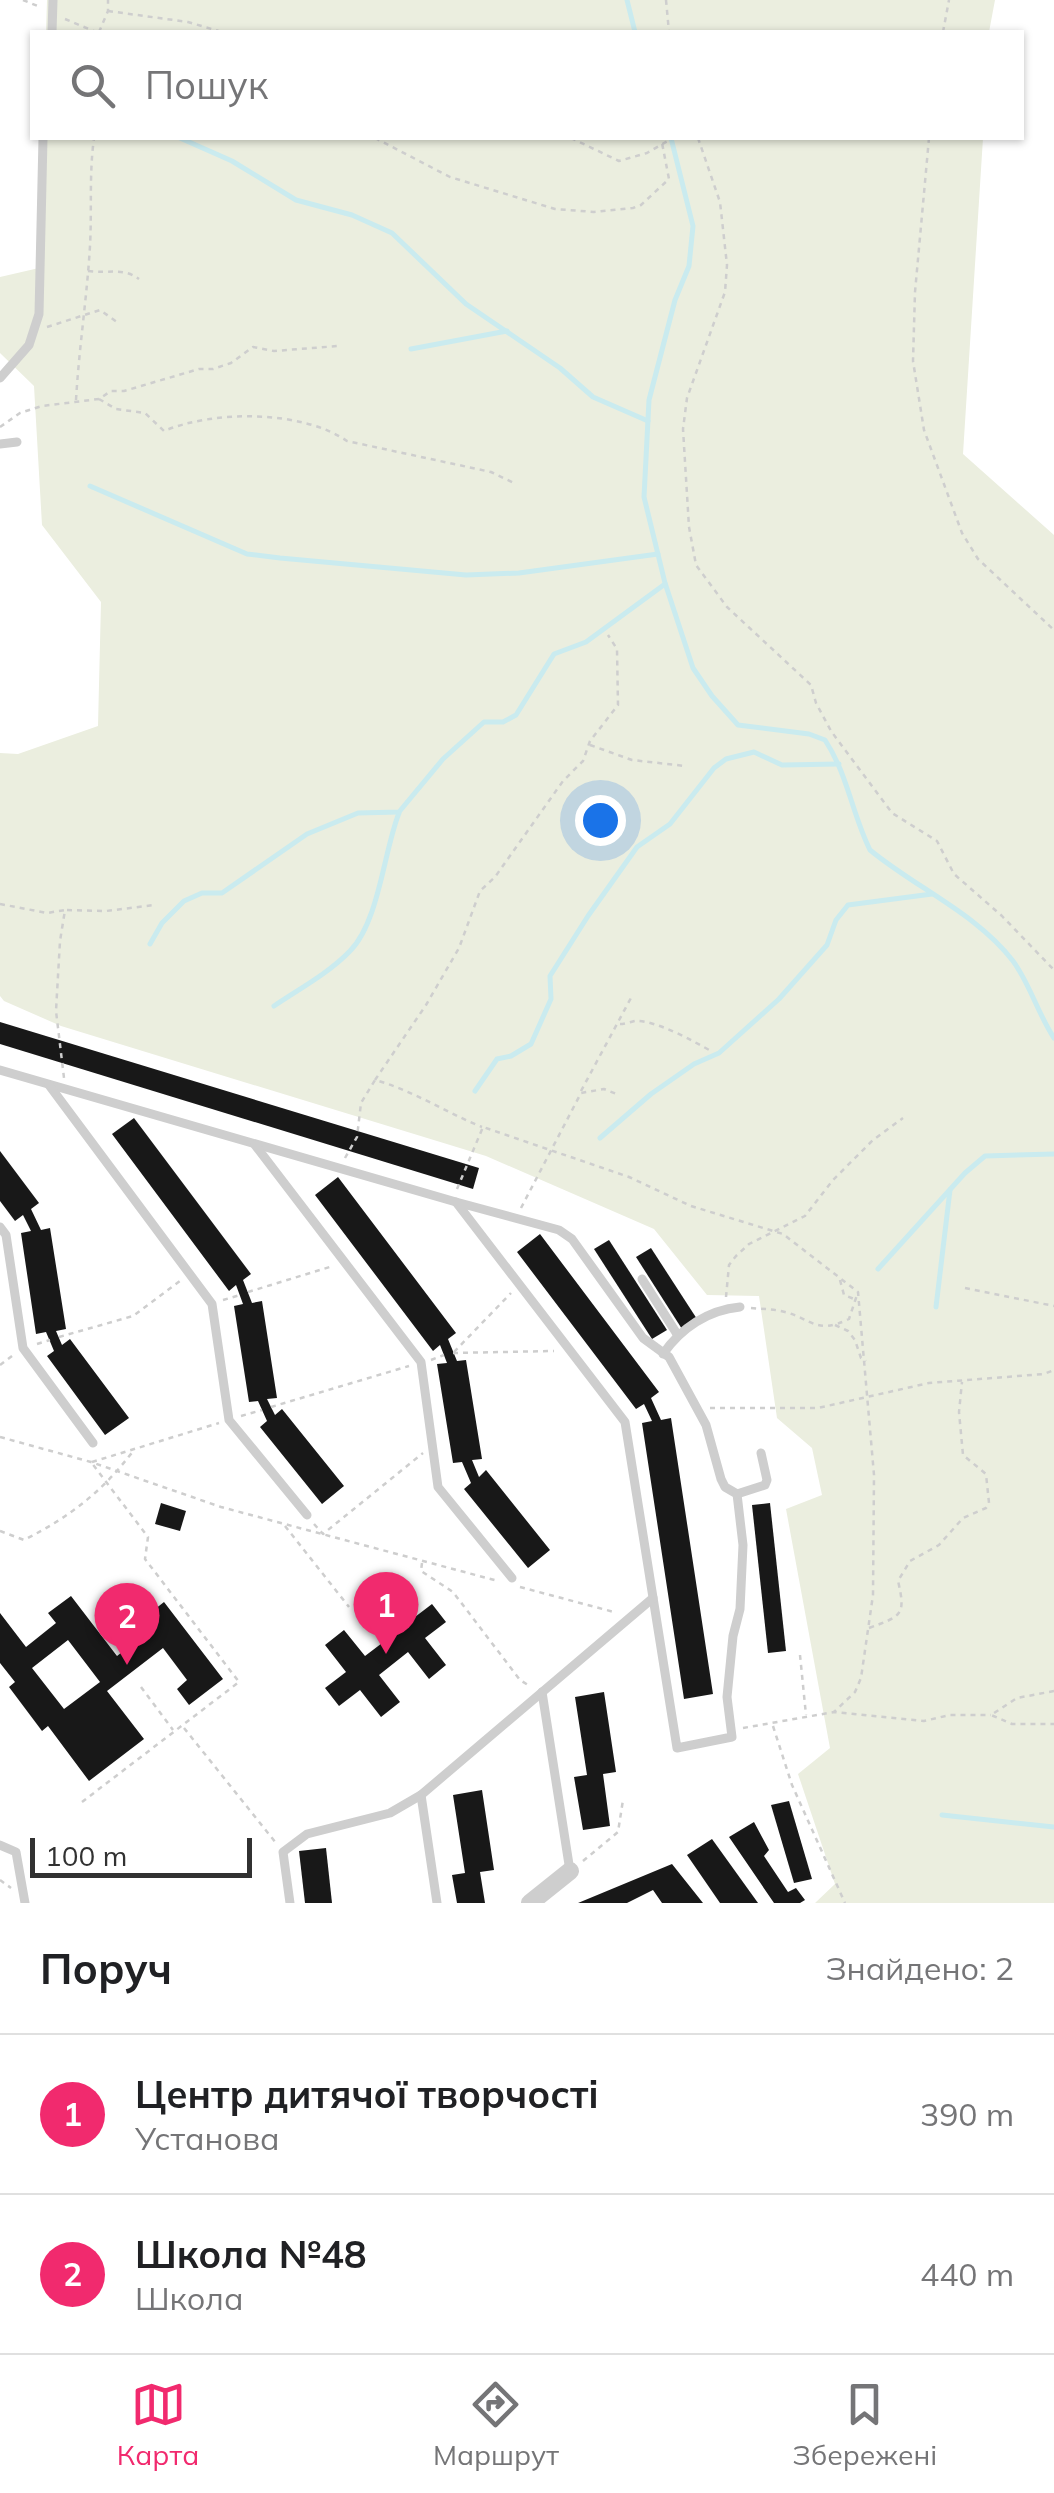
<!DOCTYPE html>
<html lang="uk">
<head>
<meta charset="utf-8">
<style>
	body { margin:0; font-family:Mulish,sans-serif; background:#f2f2f2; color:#202124 }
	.scale { position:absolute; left:30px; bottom:25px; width:222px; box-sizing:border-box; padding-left:10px; border:5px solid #313131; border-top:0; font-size:28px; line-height:35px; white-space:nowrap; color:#313131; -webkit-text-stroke:8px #fff; paint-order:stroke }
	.you { position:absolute; left:600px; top:820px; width:35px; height:35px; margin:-25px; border:8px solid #fff; border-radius:50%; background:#1a73e8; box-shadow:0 0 0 15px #1a73e833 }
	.badge { display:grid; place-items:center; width:65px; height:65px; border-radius:50%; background:#f12a6e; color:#fff; font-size:32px; font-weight:700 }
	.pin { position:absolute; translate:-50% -82px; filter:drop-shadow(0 2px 5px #0008) }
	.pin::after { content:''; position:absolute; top:52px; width:35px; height:30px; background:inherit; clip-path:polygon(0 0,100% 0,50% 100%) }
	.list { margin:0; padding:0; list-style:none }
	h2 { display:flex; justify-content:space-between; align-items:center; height:130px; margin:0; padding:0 40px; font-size:42px }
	h2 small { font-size:32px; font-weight:400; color:#757577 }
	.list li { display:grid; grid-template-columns:65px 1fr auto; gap:30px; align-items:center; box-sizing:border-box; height:160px; padding:0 40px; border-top:2px solid #e0e0e0 }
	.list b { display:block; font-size:38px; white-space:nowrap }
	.list p { margin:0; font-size:32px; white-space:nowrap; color:#757577 }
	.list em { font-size:32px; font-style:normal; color:#757577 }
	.icon { flex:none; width:55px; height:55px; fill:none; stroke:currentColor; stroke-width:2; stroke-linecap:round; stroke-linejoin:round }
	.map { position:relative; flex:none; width:1054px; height:1903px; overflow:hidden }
	.search { position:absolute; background:#fff; box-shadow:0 2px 8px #0004; left:30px; right:30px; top:30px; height:110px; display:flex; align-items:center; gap:25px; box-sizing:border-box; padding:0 35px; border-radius:0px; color:#757577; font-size:38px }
	.sheet { height:450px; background:#fff }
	nav { display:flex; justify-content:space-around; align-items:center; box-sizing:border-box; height:140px; border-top:2px solid #e0e0e0; background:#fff; font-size:28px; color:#757577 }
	nav a { display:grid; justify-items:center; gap:5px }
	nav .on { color:#f12a6e }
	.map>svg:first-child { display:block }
</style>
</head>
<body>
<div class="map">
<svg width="1054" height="1903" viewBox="0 0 1054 1903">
	<rect width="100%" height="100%" fill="#fff"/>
	<!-- green -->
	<g fill="#ebeedf">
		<path d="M47,0h948l-6,32h-943z"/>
		<path d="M43,138h940l-20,316 91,81v1368h-239l20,-19 -37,-110 32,-26 -44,-239 36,-14 -10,-47 -35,-30 -18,-122 -52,-1 -53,-66 -168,-73 -425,-130 -57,-25 -4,-5v-243l18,1 80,-28 3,-124 -59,-77 -8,-139 -34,-33v-76l39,-9z"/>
	</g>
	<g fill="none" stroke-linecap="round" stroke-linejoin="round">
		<!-- stream -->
		<g stroke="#caebef" stroke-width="5">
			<path d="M627,0l8,32"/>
			<path d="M180,138l52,23 64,39 56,15 40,18 74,71 94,64 33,29 55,24"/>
			<path d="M671,138l22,88 -4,40 -14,34 -26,100 -5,97 21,86 28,85 19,28 26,29 71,9 16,6c23,35 27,74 45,110 46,38 106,63 143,111 17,23 25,53 41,77"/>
			<path d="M411,349l96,-18"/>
			<path d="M90,486l157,68 33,4 186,17 53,-2 139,-19"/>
			<path d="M150,944l12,-21 22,-22 18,-8h20l85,-59 51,-21 41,-1 44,-53 41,-37h19l13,-7 38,-61 32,-12 79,-58"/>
			<path d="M274,1006c25,-17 55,-33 76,-55 29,-29 34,-101 49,-138"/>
			<path d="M475,1091l22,-32 14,-3 20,-12 20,-45 -1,-23 38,-60 49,-69 33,-23 44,-56 12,-9 28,-7 28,13 57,-1"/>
			<path d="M600,1138l51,-44 43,-30 25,-11 60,-54 48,-54 9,-25 12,-15 84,-11"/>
			<path d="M878,1269l87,-96 20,-17 69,-2"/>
			<path d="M936,1307l14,-117"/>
			<path d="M942,1815l112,12"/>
		</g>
	</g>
	<!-- building -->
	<g fill="#181818" fill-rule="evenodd">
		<path d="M0,1022l479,146 -6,21 -473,-145z"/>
		<path d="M134,1118l117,156 -8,6 9,23 10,-2 15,97 -10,1 8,16 7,-6 62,77 -22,18 -62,-77 7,-6 -9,-20 -9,1 -15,-96 9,-2 -7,-19 -7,6 -117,-157z"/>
		<path d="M0,1151l39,52 -8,6 10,21 9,-2 16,101 -10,2 6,14 8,-6 59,79 -24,17 -58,-79 7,-5 -8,-19 -10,2 -15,-101 10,-2 -8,-16 -8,6 -15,-20z"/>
		<path d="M338,1177l118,156 -8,6 9,22 9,-1 16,99 -10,1 7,17 7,-7 64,80 -22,18 -64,-79 7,-6 -9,-21 -9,1 -16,-99 10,-1 -7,-18 -7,6 -118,-156z"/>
		<path d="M540,1234l119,158 -8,6 10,22 10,-2 42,276 -29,5 -42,-276 10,-2 -8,-17 -8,5 -119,-157z"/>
		<path d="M609,1240l58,90 -15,9 -58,-90z"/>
		<path d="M651,1248l46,71 -15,10 -46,-72z"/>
		<path d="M161,1503l25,8 -6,20 -25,-7z"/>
		<path d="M770,1503l16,148 -18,2 -16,-148z"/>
		<path d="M391,1594l20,26 21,-16 14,18 -21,16 21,27 -17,14 -21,-27 -29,23 21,27 -19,15 -21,-27 -21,16 -14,-18 21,-16 -21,-27 19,-15 21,26 29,-22 -21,-27z"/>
		<path d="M71,1596l46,60 31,-24 -8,-11 24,-19 59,77 -34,26 -12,-16 10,-9 -24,-32 -56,43 37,48 -55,42 -41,-55 -6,5 -33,-44 6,-5 -15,-19v-50l26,34 30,-24 -8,-10zM68,1640l32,42 -36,27 -32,-41z"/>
		<path d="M604,1692l12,80 -13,2 7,52 -27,4 -9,-53 13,-2 -12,-78z"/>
		<path d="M482,1790l12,80 -14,2 5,31h-28l-5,-28 13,-2 -12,-78z"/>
		<path d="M789,1801l23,78 -18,4 -23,-78z"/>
		<path d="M754,1822l15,28 -5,6 24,36 8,-4 9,12 -5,3h-26l-45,-66z"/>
		<path d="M712,1839l46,64h-38l-33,-48z"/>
		<path d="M326,1848l6,55h-27l-6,-52z"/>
		<path d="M672,1864l31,39h-41l-9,-13 -26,13h-49z"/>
	</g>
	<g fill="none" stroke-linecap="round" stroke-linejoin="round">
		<!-- path -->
		<g stroke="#cecece" stroke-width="2.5" stroke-dasharray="5 5" stroke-linecap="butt">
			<path d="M23,0l17,7"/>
			<path d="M666,0l3,32"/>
			<path d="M108,11l80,11 34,10"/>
			<path d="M65,19l31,13"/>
			<path d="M99,32l9,-21v-11"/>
			<path d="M943,32l6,-32"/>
			<path d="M375,138l75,39 105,32 39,3 39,-4 8,-3 28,-26 -7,-36"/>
			<path d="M571,138l48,23 28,-8 26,-15"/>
			<path d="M698,138l22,64 7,63 -2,27 -38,106 -4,31 6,98 5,27 2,11 31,42 84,78 5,18 15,28 61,82 45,28 17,33 48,42 52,54"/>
			<path d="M929,138l-14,154 -2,69 11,69 38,103 16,26 76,71"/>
			<path d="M88,271c20,3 35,-4 51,8"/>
			<path d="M47,327l53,-17 17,12"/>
			<path d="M99,399l17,10 29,4 19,18c50,-21 138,-21 183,10l144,31 23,11"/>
			<path d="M76,400c3,-52 11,-103 14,-154 2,-37 -1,-72 4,-108"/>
			<path d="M0,427l20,-14 22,-7 57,-7 12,-8h13l75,-22h14l18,-6 22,-16 21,4 64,-5"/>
			<path d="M590,745l42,15 53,6"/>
			<path d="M0,904l47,9 18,-3 -5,31 -4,70 8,67"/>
			<path d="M67,910l39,1 48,-6"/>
			<path d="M620,1024c5,0 10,-2 15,-3 21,-1 58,20 76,30"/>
			<path d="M375,1080l51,-75 33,-57 21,-57 15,-14 68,-96 20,-20 7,-20 28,-36 -1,-56 -9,-14"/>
			<path d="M581,1091l51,-95"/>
			<path d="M345,1158l12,-21 4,-34 14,-23c37,10 70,32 107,47"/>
			<path d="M457,1189l26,-62 146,50 62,29 92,28 75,58 16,183 -1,120 -12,83 -6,14 -21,20"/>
			<path d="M521,1208l60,-115 23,-4 15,6"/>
			<path d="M840,1280l4,15 10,4"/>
			<path d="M965,1288l89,18"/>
			<path d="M248,1292l85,-26"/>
			<path d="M726,1297l3,-32 7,-9 13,-12 56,-28 28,-36 40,-40 30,-22"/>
			<path d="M223,1300l17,-5"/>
			<path d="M751,1308c12,1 23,1 34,4 27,7 31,23 64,7l9,-27"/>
			<path d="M835,1325l13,6 7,9 6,18 5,3"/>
			<path d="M59,1337l74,-21 47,-35"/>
			<path d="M37,1344l13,-4"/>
			<path d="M454,1352l57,-59"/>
			<path d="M453,1353l101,-2"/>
			<path d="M431,1360l13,-5"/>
			<path d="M0,1365l12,-9"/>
			<path d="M271,1407l138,-41"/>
			<path d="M710,1408h108l111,-25 115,-9 10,-4"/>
			<path d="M241,1416l21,-6"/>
			<path d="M0,1437l91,25 130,45 277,74"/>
			<path d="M92,1462l127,-39"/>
			<path d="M314,1524l9,10 100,-81"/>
			<path d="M285,1526l64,81"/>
			<path d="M0,1531l24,9c47,-24 78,-48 110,-90"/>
			<path d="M422,1563l-1,8 32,21 67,88 8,5"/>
			<path d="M520,1587l94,25"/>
			<path d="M869,1628c33,-12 37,-13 29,-47l12,-20 29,-16 24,-27 23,-10 3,-5 -3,-29 -23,-19 -4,-43 3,-30"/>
			<path d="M800,1655l6,60"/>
			<path d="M141,1687l32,43"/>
			<path d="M1054,1691l-37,7 -26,17 21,9h42"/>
			<path d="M773,1726l19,59 53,118"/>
			<path d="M184,1728l92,115"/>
			<path d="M743,1728l91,-16 90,9 26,-6h41"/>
			<path d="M82,1802l157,-120 -94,-123 3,-22 -57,-75"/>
			<path d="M583,1861l35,-29 5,-32"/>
			<path d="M0,1880l11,8"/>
		</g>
		<!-- service -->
		<g stroke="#cecece" stroke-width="9">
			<path d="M52,32l1,-32"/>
			<path d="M0,378l29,-33 10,-31 4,-176"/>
			<path d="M0,444l17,-2"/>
			<path d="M0,1070l456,132"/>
			<path d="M49,1085l163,219 17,116 78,95"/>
			<path d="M255,1145l166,217 17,125 74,91"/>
			<path d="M456,1202l103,28 13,9 71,99 26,19 37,68 15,54 4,8 12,7 6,51 -3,64 -7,27 -6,61 5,40 -55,11 -52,-326z"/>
			<path d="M0,1227l6,8 17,113 70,95"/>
			<path d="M642,1279l35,55"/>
			<path d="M663,1354c18,-26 45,-44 77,-47"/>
			<path d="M737,1494l28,-9 2,-5 -6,-27"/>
			<path d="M542,1692l28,179"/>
			<path d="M421,1795l16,108"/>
			<path d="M0,1845l16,7 9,51"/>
			<path d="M290,1903l-7,-51 24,-18 83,-21 31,-18 232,-197"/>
		</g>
		<!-- minor -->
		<path stroke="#cecece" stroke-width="18" d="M530,1903l40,-32"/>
	</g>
</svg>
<div class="scale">100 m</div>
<div class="you"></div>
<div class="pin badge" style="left:386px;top:1654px">1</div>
<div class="pin badge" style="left:127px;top:1665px">2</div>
<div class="search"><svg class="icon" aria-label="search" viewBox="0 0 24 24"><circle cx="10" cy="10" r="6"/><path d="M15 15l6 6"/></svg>Пошук</div>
</div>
<section class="sheet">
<h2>Поруч<small>Знайдено: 2</small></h2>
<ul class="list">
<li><span class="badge">1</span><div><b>Центр дитячої творчості</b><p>Установа</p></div><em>390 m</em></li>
<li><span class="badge">2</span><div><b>Школа №48</b><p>Школа</p></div><em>440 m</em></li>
</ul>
</section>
<nav>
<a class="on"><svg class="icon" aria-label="map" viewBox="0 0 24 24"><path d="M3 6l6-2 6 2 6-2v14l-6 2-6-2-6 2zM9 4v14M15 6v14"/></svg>Карта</a>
<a><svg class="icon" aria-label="directions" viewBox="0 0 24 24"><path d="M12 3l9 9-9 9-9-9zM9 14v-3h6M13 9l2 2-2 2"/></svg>Маршрут</a>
<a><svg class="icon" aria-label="saved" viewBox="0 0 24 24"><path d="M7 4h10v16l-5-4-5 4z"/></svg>Збережені</a>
</nav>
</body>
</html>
